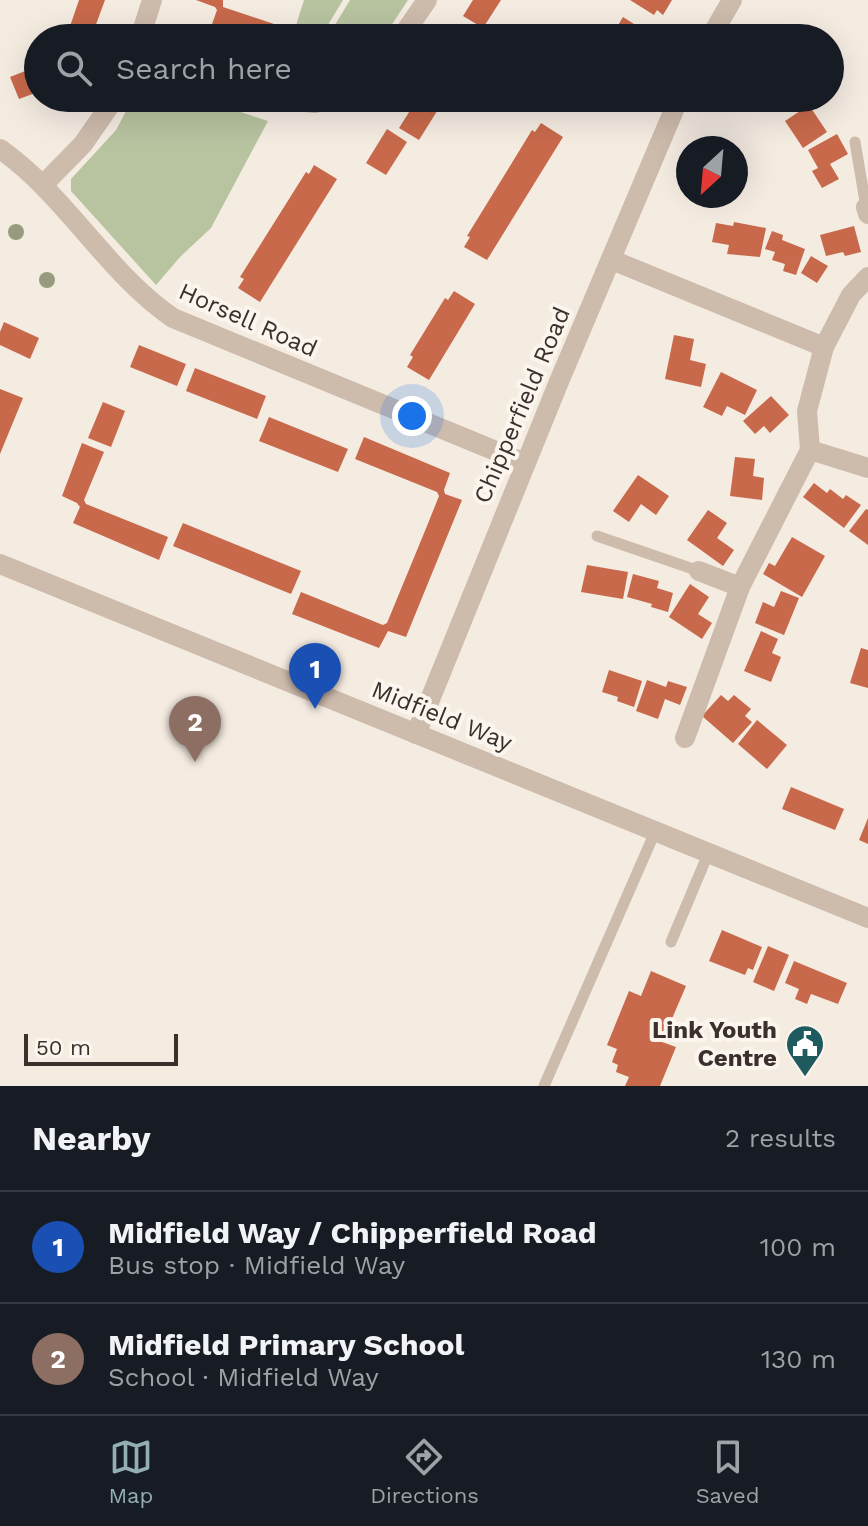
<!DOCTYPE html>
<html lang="en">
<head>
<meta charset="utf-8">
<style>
	body { margin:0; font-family:"Work Sans",sans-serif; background:#242831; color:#f1f3f6 }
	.compass { position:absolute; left:676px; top:136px; width:72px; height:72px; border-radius:50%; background:#171b24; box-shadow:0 8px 32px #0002; rotate:206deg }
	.scale { position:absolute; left:24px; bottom:20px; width:154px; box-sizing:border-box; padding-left:8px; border:4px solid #3b302b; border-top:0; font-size:22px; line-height:28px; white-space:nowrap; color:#3b302b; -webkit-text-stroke:6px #fbf5ee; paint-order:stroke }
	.you { position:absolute; left:412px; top:416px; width:28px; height:28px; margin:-20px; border:6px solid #fff; border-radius:50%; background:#1a73e8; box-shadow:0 0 0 12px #1a73e833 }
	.badge { display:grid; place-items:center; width:52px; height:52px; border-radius:50%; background:#92aeb2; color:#fff; font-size:26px; font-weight:700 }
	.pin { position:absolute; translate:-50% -66px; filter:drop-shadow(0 2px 4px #0008) }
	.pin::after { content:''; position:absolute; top:42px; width:28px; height:24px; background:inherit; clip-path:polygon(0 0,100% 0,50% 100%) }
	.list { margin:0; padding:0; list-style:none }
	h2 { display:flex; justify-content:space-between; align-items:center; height:104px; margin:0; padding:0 32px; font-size:34px }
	h2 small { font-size:26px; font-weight:400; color:#9ea1a6 }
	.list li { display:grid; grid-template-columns:52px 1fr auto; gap:24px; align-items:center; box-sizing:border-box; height:112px; padding:0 32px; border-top:2px solid #363941 }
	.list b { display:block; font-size:30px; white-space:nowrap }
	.list p { margin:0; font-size:26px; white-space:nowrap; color:#9ea1a6 }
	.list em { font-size:26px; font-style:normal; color:#9ea1a6 }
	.icon { flex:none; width:44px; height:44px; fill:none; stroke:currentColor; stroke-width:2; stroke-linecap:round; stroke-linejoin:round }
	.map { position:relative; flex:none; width:868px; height:1086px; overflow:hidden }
	.search { position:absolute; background:#171b24; box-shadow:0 8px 32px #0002; left:24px; right:24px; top:24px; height:88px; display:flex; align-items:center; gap:20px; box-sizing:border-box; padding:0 28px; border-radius:44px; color:#9ea1a6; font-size:30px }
	.sheet { height:328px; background:#171b24 }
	nav { display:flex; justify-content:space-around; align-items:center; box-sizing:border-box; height:112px; border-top:2px solid #363941; background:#171b24; font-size:22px; color:#9ea1a6 }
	nav a { display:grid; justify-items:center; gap:4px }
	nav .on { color:#92aeb2 }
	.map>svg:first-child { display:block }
</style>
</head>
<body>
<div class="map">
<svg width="868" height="1086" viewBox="0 0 868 1086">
	<rect width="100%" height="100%" fill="#f4ebe1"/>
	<!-- green -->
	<g fill="#b8c4a0">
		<path d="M304,0h39l-23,38h-28z"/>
		<path d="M350,0h58l-25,38h-56z"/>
		<path d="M133,98h64l71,23 -57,107 -31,29 -24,28 -85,-94v-12l45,-49z"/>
	</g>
	<!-- building -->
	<g fill="#c8694b">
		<path d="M79,0h26l-14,38h-25z"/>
		<path d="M196,0h27v7l66,22 -3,9h-47l-28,-11 6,-17 -2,-3z"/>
		<path d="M473,0h28l-18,28 -20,-12z"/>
		<path d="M630,0h42l-9,15 -6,-5 -3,5z"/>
		<path d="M623,17l22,14 -4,7h-35l8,-13 3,2z"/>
		<path d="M463,25l21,13h-29z"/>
		<path d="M38,66v26l-19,7 -9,-22z"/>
		<path d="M418,98h7l14,10 -20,32 -20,-12z"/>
		<path d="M583,98h20l-5,9z"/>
		<path d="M809,105l18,27 -24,16 -18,-27z"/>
		<path d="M541,123l22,14 -76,123 -23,-13 6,-10 -3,-1 65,-106 3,2z"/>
		<path d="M387,129l20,13 -21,33 -20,-12z"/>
		<path d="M837,134l11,20 -18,10 9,15 -17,9 -10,-17 6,-3 -10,-18z"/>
		<path d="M314,165l23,14 -77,123 -22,-14 6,-9 -4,-2 66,-105 3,2z"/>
		<path d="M734,222l32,6 -6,29 -33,-3 2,-9 -17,-3 4,-19 17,3z"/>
		<path d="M854,226l7,26 -16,4 -2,-4 -17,4 -6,-21z"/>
		<path d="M772,231l11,4 -1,5 23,9 -9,26 -13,-4 2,-7 -13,-4 3,-8 -10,-3z"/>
		<path d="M811,256l17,10 -11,17 -16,-10z"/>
		<path d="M454,291l21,13 -46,76 -22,-13 6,-10 -3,-2 35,-57 3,2z"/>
		<path d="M4,322l35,16 -9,21 -30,-14v-13z"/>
		<path d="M674,335l20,4 -4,21 16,4 -5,23 -36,-8z"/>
		<path d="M139,345l47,19 -9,22 -47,-19z"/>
		<path d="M195,368l71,28 -9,23 -71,-28z"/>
		<path d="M721,372l36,18 -12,25 -18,-9 -5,10 -19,-9z"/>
		<path d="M0,389l23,9 -23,56z"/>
		<path d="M771,396l18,19 -19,18 -6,-7 -9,8 -12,-13z"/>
		<path d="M103,402l22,9 -14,36 -23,-9z"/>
		<path d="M269,417l79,32 -10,23 -79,-31z"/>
		<path d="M364,437l86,36 -6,17 1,4 17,6 -56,137 -18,-6 -9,17 -87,-34 9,-22 82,33 4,-2 40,-97 12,-30 -2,-4 -82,-33z"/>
		<path d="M82,443l22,9 -20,48 2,4 82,33 -9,23 -86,-37 7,-16 -3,-4 -15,-7z"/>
		<path d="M735,457l20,2 -2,17 11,2 -2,22 -32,-4z"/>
		<path d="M638,475l31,21 -13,19 -15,-11 -12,18 -16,-11z"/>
		<path d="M814,483l13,10 3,-4 13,10 3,-4 15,10 -17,23 -41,-31z"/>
		<path d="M866,509l2,1v35l-19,-14z"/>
		<path d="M708,510l19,13 -10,15 17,12 -11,16 -36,-26z"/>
		<path d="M183,523l118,48 -10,23 -118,-48z"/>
		<path d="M792,537l33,19 -23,41 -39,-23 6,-11 6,3z"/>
		<path d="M587,565l41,7 -5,27 -42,-7z"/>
		<path d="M633,574l26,7 -2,7 16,5 -5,19 -17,-5 1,-3 -25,-7z"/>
		<path d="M690,584l19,13 -11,17 14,9 -10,16 -33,-22z"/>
		<path d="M781,591l18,7 -15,37 -29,-12 8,-21 11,5z"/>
		<path d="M761,631l17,8 -6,14 9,4 -10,25 -27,-11z"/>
		<path d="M861,648l7,2v38l-18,-5z"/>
		<path d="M609,670l33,11 -8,26 -17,-6 1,-4 -16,-5z"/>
		<path d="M647,680l19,7 2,-6 19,6 -7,18 -15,-6 -7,20 -22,-8z"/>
		<path d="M721,695l7,6 6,-6 17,14 -6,7 7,6 -19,21 -31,-27z"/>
		<path d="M757,720l30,25 -20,24 -29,-25z"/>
		<path d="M791,787l53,22 -9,21 -53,-21z"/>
		<path d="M868,818v26l-9,-4z"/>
		<path d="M722,930l40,17 -9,23 -5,-2 -3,7 -36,-14z"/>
		<path d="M768,946l21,9 -15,36 -21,-9z"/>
		<path d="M794,961l53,22 -9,21 -27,-10 -4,10 -12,-5 4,-10 -14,-6z"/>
		<path d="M651,971l35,15 -24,56 14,5 -16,39h-35l4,-9 -13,-5 2,-7 -6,-3 5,-13 -10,-4 22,-54 12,5z"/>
	</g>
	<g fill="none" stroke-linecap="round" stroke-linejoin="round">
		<!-- service -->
		<g stroke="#cdbbac" stroke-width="11">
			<path d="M855,142l11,65"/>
			<path d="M597,536l102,35"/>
			<path d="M671,942l37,-88"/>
			<path d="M544,1086l111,-254"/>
		</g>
		<!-- minor -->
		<g stroke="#cdbbac" stroke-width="20">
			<path d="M140,38l12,-38"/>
			<path d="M401,38l26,-38"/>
			<path d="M265,98l50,5 23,-5"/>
			<path d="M0,149c67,47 106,123 173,169l352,145"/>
			<path d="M43,185l40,-41 32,-46"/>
			<path d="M866,207l2,7"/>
			<path d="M612,260l212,87"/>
			<path d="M868,277l-17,18 -27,52 -17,64 3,39 58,18"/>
			<path d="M699,571l41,16"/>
			<path d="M685,738l55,-151 70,-137"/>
		</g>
		<!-- tertiary -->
		<g stroke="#cdbbac" stroke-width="20">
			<path d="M710,38l22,-38"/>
			<path d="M0,564l868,354"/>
			<path d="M416,734l142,-350 121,-286"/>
		</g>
	</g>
	<!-- trees -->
	<g fill="#969b7f">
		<circle cx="16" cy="232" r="8"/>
		<circle cx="47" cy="280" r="8"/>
	</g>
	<!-- icons -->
	<defs>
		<g id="civic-pin" transform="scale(2)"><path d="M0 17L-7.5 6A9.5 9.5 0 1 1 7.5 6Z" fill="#1f5a5e" stroke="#fbf5ee"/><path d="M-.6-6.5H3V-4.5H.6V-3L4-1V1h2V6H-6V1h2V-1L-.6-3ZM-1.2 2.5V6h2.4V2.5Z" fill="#fff"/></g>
	</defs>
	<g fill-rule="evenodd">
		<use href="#civic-pin" x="805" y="1044"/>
	</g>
	<g text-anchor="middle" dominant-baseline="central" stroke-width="8" stroke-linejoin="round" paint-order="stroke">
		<!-- street labels -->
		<g font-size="24" fill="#3b302b" stroke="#fbf5ee">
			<text transform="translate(248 320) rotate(24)">Horsell Road</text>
			<text transform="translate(522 405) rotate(-67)">Chipperfield Road</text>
			<text transform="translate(442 716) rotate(22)">Midfield Way</text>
		</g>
		<!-- poi labels -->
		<g font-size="24" font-weight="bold" fill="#3b302b" stroke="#fbf5ee" text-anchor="end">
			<text x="777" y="1030">Link Youth<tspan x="777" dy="28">Centre</tspan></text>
		</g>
	</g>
</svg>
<svg class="compass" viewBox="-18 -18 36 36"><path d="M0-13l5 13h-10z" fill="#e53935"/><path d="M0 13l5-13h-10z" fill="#9ea1a6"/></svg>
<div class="scale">50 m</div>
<div class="you"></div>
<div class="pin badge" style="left:315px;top:709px;background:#1a4fb4">1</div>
<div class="pin badge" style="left:195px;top:762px;background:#8d6e63">2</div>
<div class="search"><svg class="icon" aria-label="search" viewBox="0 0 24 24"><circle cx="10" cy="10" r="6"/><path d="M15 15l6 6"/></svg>Search here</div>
</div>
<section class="sheet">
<h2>Nearby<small>2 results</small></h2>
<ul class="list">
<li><span class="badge" style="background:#1a4fb4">1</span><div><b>Midfield Way / Chipperfield Road</b><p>Bus stop · Midfield Way</p></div><em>100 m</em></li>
<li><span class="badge" style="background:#8d6e63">2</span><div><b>Midfield Primary School</b><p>School · Midfield Way</p></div><em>130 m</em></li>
</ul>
</section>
<nav>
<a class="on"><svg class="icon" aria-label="map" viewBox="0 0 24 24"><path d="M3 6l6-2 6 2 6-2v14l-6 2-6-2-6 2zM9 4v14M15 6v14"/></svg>Map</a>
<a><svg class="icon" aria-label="directions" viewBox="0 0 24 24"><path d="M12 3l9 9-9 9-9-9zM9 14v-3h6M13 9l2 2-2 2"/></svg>Directions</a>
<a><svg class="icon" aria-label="saved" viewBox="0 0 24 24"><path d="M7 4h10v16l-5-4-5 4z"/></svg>Saved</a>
</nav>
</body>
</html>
